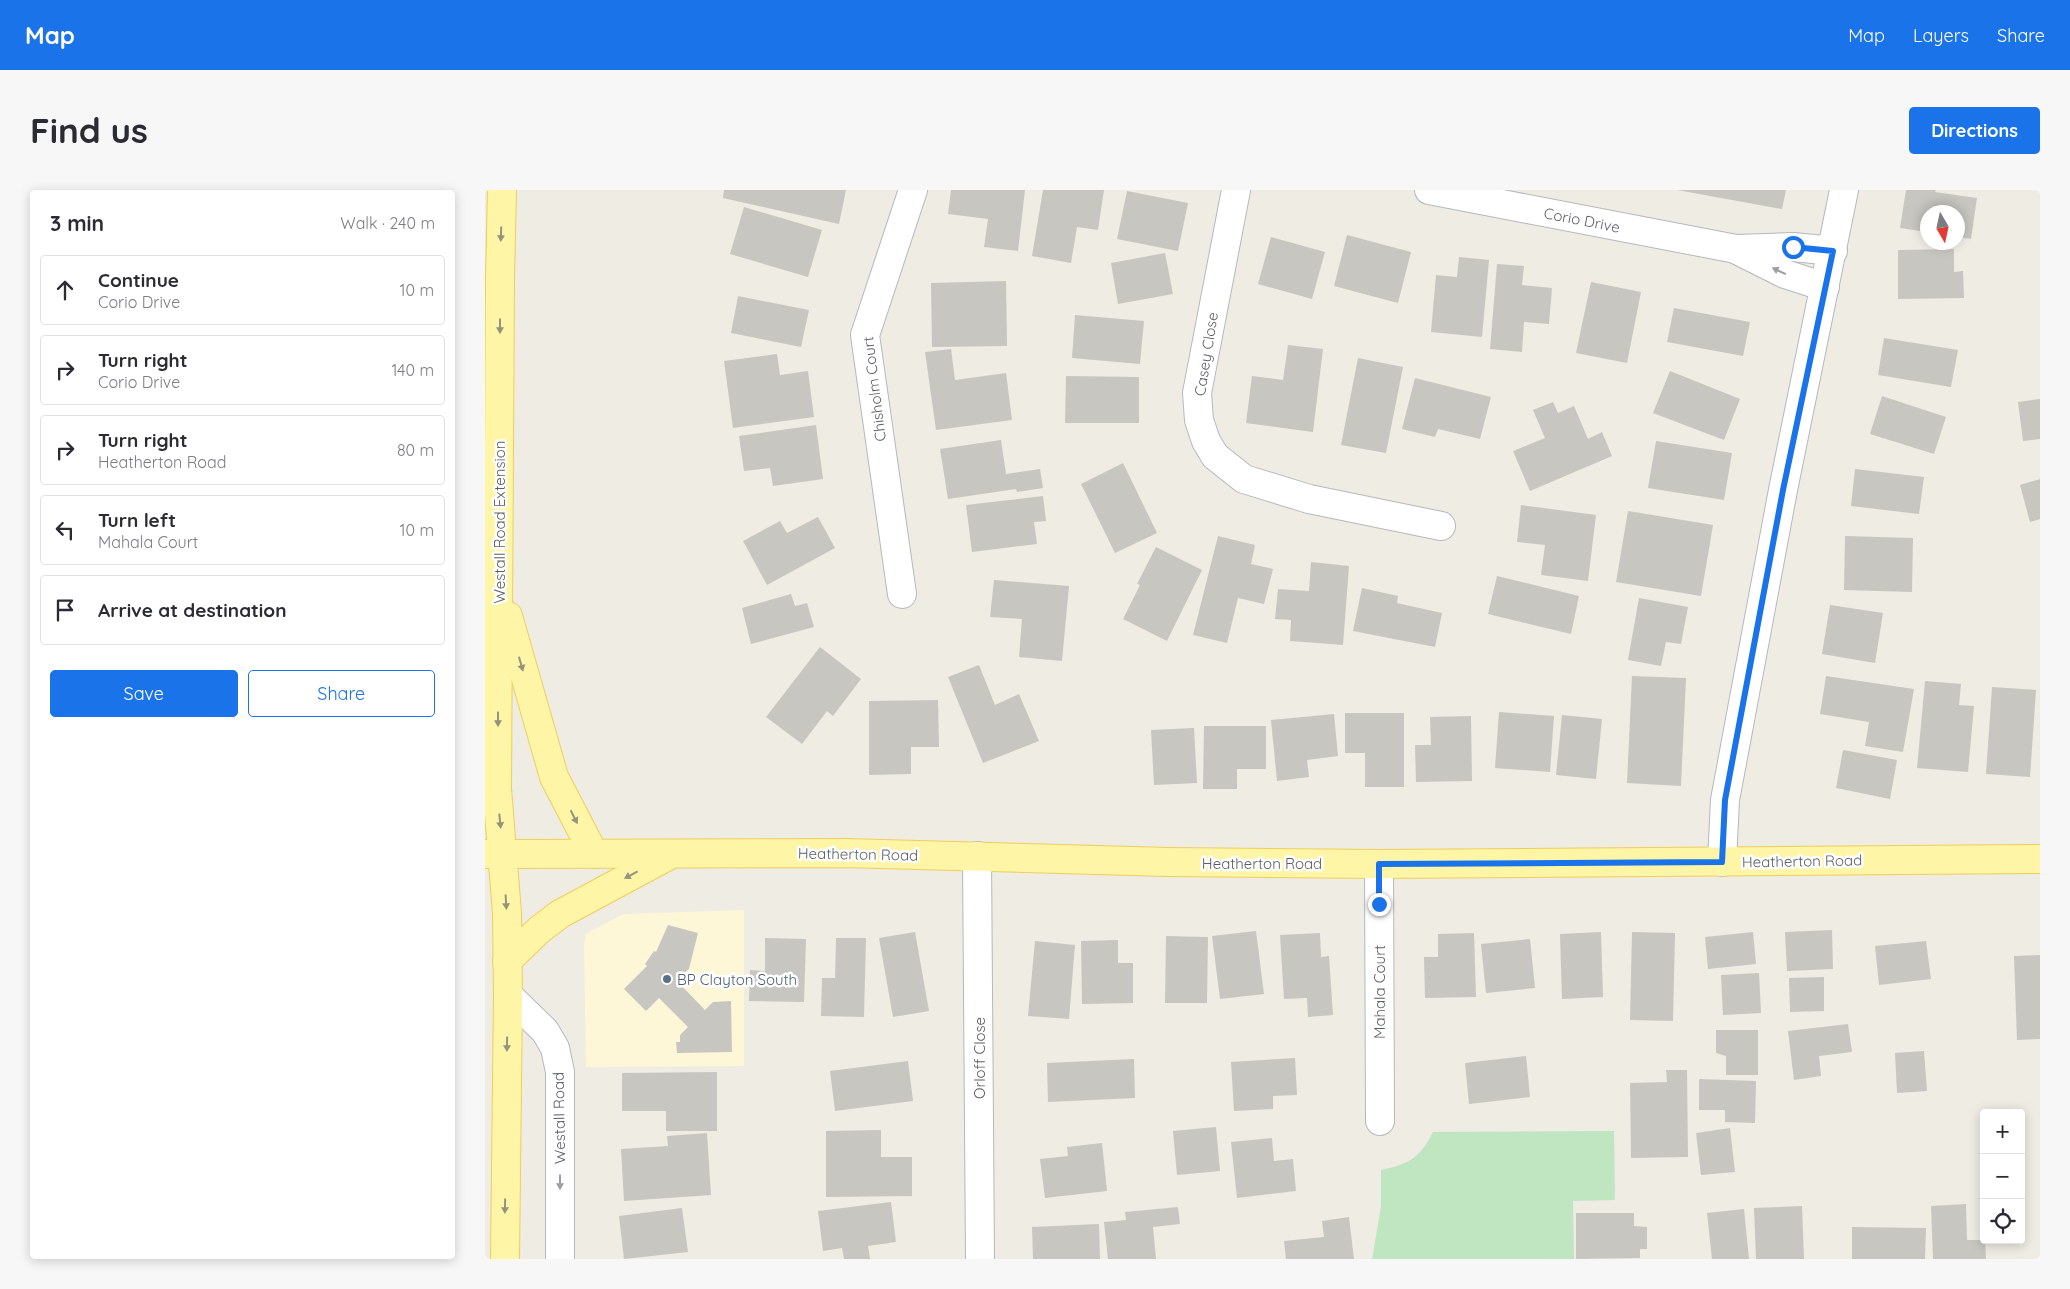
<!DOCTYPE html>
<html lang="en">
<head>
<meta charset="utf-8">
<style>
	body { margin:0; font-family:Quicksand,sans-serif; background:#f7f7f7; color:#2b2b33 }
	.controls { position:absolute; right:15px; bottom:15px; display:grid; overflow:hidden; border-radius:5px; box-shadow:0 2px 12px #0003 }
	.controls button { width:45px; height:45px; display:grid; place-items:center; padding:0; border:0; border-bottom:1px solid #e1e1e2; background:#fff; color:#2b2b33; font:25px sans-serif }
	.compass { position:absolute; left:1435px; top:15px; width:45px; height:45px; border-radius:50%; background:#fff; box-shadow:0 2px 12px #0003; rotate:171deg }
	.stop { position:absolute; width:15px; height:15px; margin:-11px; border:4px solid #1a73e8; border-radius:50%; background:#fff }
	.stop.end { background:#1a73e8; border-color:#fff; box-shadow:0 1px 5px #0008 }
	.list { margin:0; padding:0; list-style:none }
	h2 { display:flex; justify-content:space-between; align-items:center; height:65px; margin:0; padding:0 20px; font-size:21px }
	h2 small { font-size:16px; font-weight:400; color:#7c7c81 }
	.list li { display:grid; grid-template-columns:32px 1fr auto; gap:15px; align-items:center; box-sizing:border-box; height:70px; margin:0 10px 10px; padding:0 10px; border:1px solid #e1e1e2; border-radius:5px }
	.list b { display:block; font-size:19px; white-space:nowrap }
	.list p { margin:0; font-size:16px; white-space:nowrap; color:#7c7c81 }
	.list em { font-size:16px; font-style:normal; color:#7c7c81 }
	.actions { display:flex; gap:10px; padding:15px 20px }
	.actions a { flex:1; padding:11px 0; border:1px solid #1a73e8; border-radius:5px; text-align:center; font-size:18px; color:#1a73e8 }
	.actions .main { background:#1a73e8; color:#fff }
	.icon { flex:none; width:28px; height:28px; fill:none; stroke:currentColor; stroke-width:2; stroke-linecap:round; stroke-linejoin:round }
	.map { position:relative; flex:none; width:1555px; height:1069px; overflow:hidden; border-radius:5px }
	header { display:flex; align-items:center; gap:30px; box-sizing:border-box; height:70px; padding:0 25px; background:#1a73e8; color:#fff }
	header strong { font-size:24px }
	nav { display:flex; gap:28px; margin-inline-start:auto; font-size:18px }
	.intro { display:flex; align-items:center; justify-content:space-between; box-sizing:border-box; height:120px; padding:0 30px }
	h1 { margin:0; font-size:35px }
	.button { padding:12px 22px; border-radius:5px; background:#1a73e8; color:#fff; font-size:18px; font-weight:700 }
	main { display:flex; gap:30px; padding:0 30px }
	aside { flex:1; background:#fff; border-radius:5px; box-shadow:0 2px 12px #0003 }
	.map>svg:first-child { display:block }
</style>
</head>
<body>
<header>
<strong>Map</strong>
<nav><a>Map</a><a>Layers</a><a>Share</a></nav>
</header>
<div class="intro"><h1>Find us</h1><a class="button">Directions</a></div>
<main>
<aside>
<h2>3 min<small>Walk · 240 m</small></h2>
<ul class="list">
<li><svg class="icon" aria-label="ahead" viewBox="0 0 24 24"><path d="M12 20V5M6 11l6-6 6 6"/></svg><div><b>Continue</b><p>Corio Drive</p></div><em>10 m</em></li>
<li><svg class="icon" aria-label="right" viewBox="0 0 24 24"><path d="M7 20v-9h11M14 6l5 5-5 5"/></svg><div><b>Turn right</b><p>Corio Drive</p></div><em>140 m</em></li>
<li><svg class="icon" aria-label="right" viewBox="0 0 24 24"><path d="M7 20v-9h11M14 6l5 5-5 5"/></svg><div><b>Turn right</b><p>Heatherton Road</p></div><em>80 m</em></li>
<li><svg class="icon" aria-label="left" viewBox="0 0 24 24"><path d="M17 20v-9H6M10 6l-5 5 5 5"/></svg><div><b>Turn left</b><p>Mahala Court</p></div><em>10 m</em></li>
<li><svg class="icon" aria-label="arrive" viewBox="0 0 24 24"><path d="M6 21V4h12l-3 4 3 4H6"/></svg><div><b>Arrive at destination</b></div></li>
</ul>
<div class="actions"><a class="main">Save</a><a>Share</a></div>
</aside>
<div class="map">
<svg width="1555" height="1069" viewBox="0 0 1555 1069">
	<rect width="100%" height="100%" fill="#eeece3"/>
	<!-- commercial -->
	<path fill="#fdf7d8" d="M259,720v156l-158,1 -2,-124 2,-9 37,-20z"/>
	<!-- green -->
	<path fill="#bfe5c1" d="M1129,941l1,69 -42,1 1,58h-202l9,-52v-37c28,-6 39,-12 52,-38z"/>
	<!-- building -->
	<g fill="#c8c6c0">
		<path d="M239,0h122l-7,34 -116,-26z"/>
		<path d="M466,0h74l-7,61 -34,-4 4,-28 -40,-5z"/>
		<path d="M558,0h61l-6,40 -21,-3 -6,36 -39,-7z"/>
		<path d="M1192,0h109l-4,19z"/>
		<path d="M1421,0h30l-1,2 42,6 -6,41 -14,-2v-25h-30v20l-27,-4z"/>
		<path d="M642,1l61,12 -10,48 -61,-12z"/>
		<path d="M259,17l78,23 -14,47 -78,-23z"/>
		<path d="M862,45l64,17 -13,51 -64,-17z"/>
		<path d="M786,47l54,15 -13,47 -54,-15z"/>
		<path d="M1469,59v23l9,-1 1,27 -66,1v-49z"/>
		<path d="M680,63l8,41 -55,10 -7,-41z"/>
		<path d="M974,67l30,3 -7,77 -51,-5 5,-57 21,2z"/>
		<path d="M1012,74l27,2 -2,19 30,3 -3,36 -25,-2 -2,30 -32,-3z"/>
		<path d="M521,91l1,65 -75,1 -1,-64z"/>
		<path d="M1106,92l50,10 -14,71 -51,-10z"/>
		<path d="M253,106l71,14 -8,37 -70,-14z"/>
		<path d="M1189,118l76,14 -7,34 -76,-14z"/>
		<path d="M590,125l69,6 -4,43 -68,-6z"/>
		<path d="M1399,148l74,12 -7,37 -73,-12z"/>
		<path d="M803,155l35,4 -10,83 -67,-9 6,-47 31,4z"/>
		<path d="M466,159l4,31 51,-7 6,47 -76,10 -11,-78z"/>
		<path d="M292,164l3,21 28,-4 6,46 -81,11 -9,-67z"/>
		<path d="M873,168l45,9 -17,86 -45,-8z"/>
		<path d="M1185,181l70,28 -16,41 -71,-27z"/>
		<path d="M581,186l73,1v46h-74z"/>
		<path d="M930,188l76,19 -11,42 -42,-10 -3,8 -33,-8z"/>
		<path d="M1397,206l64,21 -12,37 -64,-20z"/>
		<path d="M1555,209v40l-17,2 -5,-39z"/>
		<path d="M1068,212l5,11 16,-7 14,33 14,-7 10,24 -82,35 -17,-40 32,-13 -12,-28z"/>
		<path d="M331,235l7,54 -50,7 -3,-18 -26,3 -5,-35z"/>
		<path d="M516,250l5,34 34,-5 3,19 -26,4 -1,-3 -68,10 -8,-50z"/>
		<path d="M1171,251l76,12 -8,47 -76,-12z"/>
		<path d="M638,273l34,70 -42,20 -34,-69z"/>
		<path d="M1370,279l69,8 -5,37 -68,-8z"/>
		<path d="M1555,289v40l-10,3 -10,-37z"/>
		<path d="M558,306l3,25 -12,1 3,22 -65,8 -6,-47z"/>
		<path d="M1036,315l75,10 -8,66 -47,-6 4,-30 -28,-3z"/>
		<path d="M1143,321l85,14 -12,71 -85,-14z"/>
		<path d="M333,327l17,31 -68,37 -24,-44 37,-20 7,12z"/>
		<path d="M733,346l37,9 -4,19 22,5 -9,35 -26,-6 -11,45 -34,-8z"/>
		<path d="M1360,346l68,2 -1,54 -68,-2z"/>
		<path d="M671,357l46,23 -35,71 -44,-22 17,-34 -3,-1z"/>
		<path d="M826,372l38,4 -6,79 -53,-4 1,-21 -16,-1 3,-30 31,2z"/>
		<path d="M1012,386l82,20 -8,38 -83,-20z"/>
		<path d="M509,390l75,6 -7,75 -43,-4 3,-38 -32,-2z"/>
		<path d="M877,398l36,8 -1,7 45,10 -7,34 -82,-16z"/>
		<path d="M306,404l4,12 12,-3 7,24 -63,17 -9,-36z"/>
		<path d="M1154,408l49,9 -7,37 -15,-2 -5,24 -33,-6z"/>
		<path d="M1345,415l53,8 -8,50 -53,-9z"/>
		<path d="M335,457l41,32 -28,37 -6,-5 -25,33 -36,-27z"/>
		<path d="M494,475l16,40 24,-11 20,47 -56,22 -35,-86z"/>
		<path d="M1147,486l54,2 -5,108 -54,-3z"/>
		<path d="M1341,486l88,13 -11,63 -38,-6 4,-24 -49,-8z"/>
		<path d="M1440,491l36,3 -2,21 15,1 -6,66 -51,-4z"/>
		<path d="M1507,497l44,3 -6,87 -44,-3z"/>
		<path d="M453,510l1,47h-28v27l-42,1v-74z"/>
		<path d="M1014,522l55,4 -4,56 -55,-4z"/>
		<path d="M860,523h59v74h-39v-34h-20z"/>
		<path d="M849,524l4,42 -31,4 2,17 -32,4 -6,-61z"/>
		<path d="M1077,525l40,4 -6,60 -40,-4z"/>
		<path d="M986,526l1,65 -56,1 -1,-37h16l-1,-28z"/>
		<path d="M719,536h62v43h-29v20h-34z"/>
		<path d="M709,538l3,55 -43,2 -3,-55z"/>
		<path d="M1358,560l54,10 -7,39 -54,-11z"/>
		<path d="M183,735l30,8 -9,36 -13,11 29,30 8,-8 18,-1 1,51 -55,1 -1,-11h4v-7l8,-8 -29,-29 -13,13 -22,-22 23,-23 -2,-2 9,-13 2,1z"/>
		<path d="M1347,740l1,39 -46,2 -2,-39z"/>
		<path d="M771,741l8,63 -44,5 -8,-63z"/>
		<path d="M430,742l14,79 -36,6 -14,-79z"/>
		<path d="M1116,742l2,65 -41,2 -2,-65z"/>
		<path d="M1147,742l43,1 -2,88 -43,-1z"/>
		<path d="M1268,742l3,32 -48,5 -3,-32z"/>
		<path d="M835,743l1,24 8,-1 4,59 -25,2 -1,-19 -23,1 -4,-64z"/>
		<path d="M989,743l2,64 -51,1 -1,-41h14v-23z"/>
		<path d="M681,746l42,1 -1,66h-42z"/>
		<path d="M280,748l41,1 -2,63 -55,-1 1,-31 15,1z"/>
		<path d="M351,748h30l-2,79 -43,-1 1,-38h13z"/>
		<path d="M1045,749l5,49 -49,5 -5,-49z"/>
		<path d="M633,750v23h15v40l-51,1 -1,-63z"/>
		<path d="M550,751l40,4 -6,74 -41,-3z"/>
		<path d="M1441,751l5,38 -52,6 -4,-39z"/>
		<path d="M1555,765v84l-23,1 -3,-84z"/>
		<path d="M1274,783l2,40 -38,2 -2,-40z"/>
		<path d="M1339,787v34l-34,1 -1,-34z"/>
		<path d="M1363,834l4,28 -33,4 2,20 -27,4 -6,-49z"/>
		<path d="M1231,840h42v45h-32v-19l-10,-3z"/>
		<path d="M1439,861l3,40 -30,2 -2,-40z"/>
		<path d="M1041,866l4,41 -61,7 -4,-41z"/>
		<path d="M810,868l2,37 -24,1v13l-39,2 -3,-49z"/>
		<path d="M649,869l1,39 -87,4 -1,-39z"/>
		<path d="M423,871l5,40 -78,10 -5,-40z"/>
		<path d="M1181,880h21l1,87 -57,1 -1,-75 37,-1z"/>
		<path d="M232,882v59h-51v-20h-44v-38z"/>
		<path d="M1214,889l57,2 -1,42 -30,-1v-12h-26z"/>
		<path d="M731,937l4,44 -43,4 -4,-44z"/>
		<path d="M1245,938l5,44 -34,3 -5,-42z"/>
		<path d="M396,940v27h31v39l-86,1v-66z"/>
		<path d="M222,943l4,62 -87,6 -3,-52 47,-3 -1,-10z"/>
		<path d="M787,948l2,23 19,-2 3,32 -59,7 -6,-56z"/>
		<path d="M617,953l5,48 -62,7 -5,-39 28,-3 -1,-9z"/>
		<path d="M406,1012l5,40 -28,4 2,13h-26l-2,-11 -19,3 -5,-40z"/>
		<path d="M1481,1014l1,36h18l1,19h-53l-2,-53z"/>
		<path d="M1317,1016l2,53h-48l-2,-51z"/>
		<path d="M693,1017l2,17 -27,3 3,32h-48l-4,-37 22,-2 -1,-8z"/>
		<path d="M197,1018l6,44 -64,7 -5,-43z"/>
		<path d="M1259,1019l5,50h-37l-5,-46z"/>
		<path d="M1091,1023h58v13l13,1v22h-7v9l-64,1z"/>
		<path d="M864,1027l5,42h-68l-2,-18 40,-4 -2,-16z"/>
		<path d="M614,1034l1,35h-67l-1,-32z"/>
		<path d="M1367,1037l74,1 -1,31h-73z"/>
	</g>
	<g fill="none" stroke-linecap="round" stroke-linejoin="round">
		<!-- minor casing -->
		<g stroke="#b5b8bd" stroke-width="30">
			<g id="minor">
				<path d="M751,0l-39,203 2,27 7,21 9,15 29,23 65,20 132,27"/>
				<path d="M944,0l307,59 57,-2 40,4"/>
				<path d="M1252,60l48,24 40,13"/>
				<path d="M417,404l-37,-259 48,-145"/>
				<path d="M492,666l3,403"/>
				<path d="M1237,672l3,-62 58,-310 61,-300"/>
				<path d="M894,674l1,257"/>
				<path d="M23,805l37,36 10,17 5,24v187"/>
			</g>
		</g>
		<!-- primary casing -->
		<g stroke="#f0ce59" stroke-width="30">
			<g id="primary">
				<path d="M17,0l-2,88 -3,511 10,124 1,82 -3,264"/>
				<path d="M23,426l46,161 40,77"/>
				<path d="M0,664l360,-1 323,9 211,2 661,-5"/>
				<path d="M22,771l32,-31 21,-16 110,-59"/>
			</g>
		</g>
		<!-- minor -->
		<use href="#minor" stroke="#fff" stroke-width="28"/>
		<!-- primary -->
		<use href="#primary" stroke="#fef5a7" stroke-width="28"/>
	</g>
	<!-- one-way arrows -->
	<defs><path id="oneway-solid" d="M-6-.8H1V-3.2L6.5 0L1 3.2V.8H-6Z" transform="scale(1.25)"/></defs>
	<g fill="#94937b">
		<use href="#oneway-solid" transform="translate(16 44) rotate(92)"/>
		<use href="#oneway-solid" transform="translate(15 136) rotate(90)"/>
		<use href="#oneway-solid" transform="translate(36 474) rotate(74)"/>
		<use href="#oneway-solid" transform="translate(13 529) rotate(90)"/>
		<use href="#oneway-solid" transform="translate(89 627) rotate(63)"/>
		<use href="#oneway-solid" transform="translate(15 631) rotate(84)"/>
		<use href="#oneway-solid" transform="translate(146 685) rotate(152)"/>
		<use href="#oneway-solid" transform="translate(21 712) rotate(87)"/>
		<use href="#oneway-solid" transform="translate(22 854) rotate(91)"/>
		<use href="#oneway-solid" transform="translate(20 1016) rotate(91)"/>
	</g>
	<g fill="#9d9ea1">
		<use href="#oneway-solid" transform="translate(1294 81) rotate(-155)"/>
		<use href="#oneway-solid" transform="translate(75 992) rotate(90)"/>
	</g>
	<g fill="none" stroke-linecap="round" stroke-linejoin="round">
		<!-- route -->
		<path stroke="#1a73e8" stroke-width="6" d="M894,714v-40l343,-2 3,-62 58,-310 50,-239 -40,-4"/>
	</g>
	<!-- markers -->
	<circle fill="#5c6f8a" stroke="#fff" stroke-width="2" cx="182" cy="789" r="5"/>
	<g text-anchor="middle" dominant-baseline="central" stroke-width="5" stroke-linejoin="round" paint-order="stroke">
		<!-- street labels -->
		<g font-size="15" fill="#5b5e63" stroke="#fff">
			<text transform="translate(1097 30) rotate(11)">Corio Drive</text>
			<text transform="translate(721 164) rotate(-81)">Casey Close</text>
			<text transform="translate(389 199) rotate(-97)">Chisholm Court</text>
			<text transform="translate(14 332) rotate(-90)">Westall Road Extension</text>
			<text transform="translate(373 664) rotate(1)">Heatherton Road</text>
			<text transform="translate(1317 671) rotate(-1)">Heatherton Road</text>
			<text x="777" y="673">Heatherton Road</text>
			<text transform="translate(894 802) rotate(-90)">Mahala Court</text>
			<text transform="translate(494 868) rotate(-90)">Orloff Close</text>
			<text transform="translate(74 928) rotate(-91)">Westall Road</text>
		</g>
		<!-- service labels -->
		<g font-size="15" fill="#4e5e75" stroke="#fff" text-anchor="start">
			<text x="192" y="789">BP Clayton South</text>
		</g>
	</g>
</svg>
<div class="controls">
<button>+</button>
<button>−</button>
<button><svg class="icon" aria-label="locate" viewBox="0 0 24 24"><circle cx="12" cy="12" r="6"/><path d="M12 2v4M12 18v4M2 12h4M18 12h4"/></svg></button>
</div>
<svg class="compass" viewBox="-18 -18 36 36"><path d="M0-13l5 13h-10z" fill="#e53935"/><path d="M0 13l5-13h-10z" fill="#7c7c81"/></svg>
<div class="stop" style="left:1308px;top:57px"></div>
<div class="stop end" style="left:894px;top:714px"></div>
</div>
</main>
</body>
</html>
